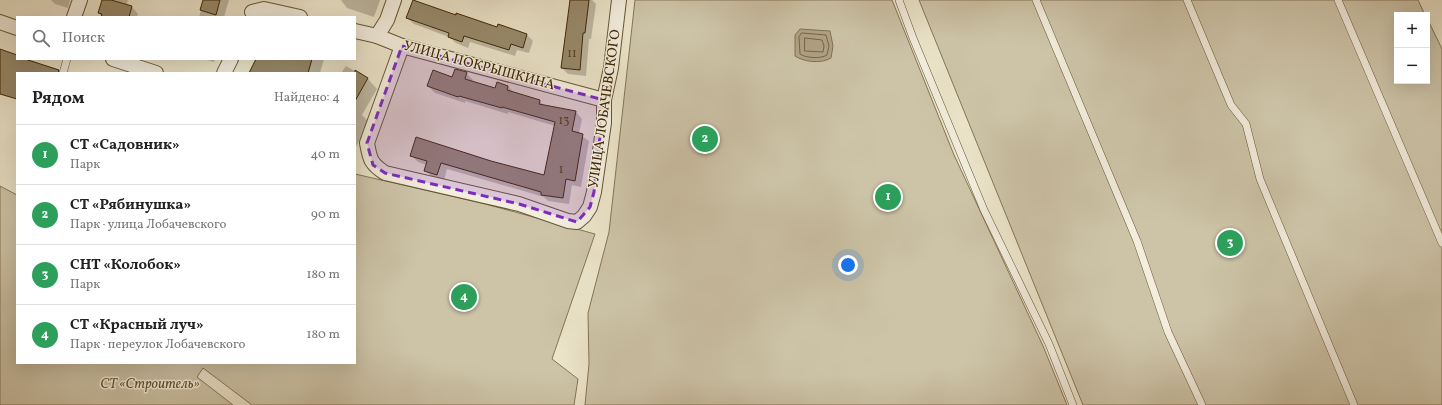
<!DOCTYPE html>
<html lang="ru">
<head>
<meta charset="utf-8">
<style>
	body { margin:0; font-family:Vollkorn,serif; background:#f6f6f6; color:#222 }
	.controls { position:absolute; right:12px; top:12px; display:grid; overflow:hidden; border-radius:0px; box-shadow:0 4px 16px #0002 }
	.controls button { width:36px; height:36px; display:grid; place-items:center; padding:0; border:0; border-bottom:1px solid #e0e0e0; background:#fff; color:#222; font:20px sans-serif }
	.you { position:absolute; left:848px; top:265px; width:14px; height:14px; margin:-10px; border:3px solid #fff; border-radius:50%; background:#1a73e8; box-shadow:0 0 0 6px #1a73e833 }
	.badge { display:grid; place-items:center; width:26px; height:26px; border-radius:50%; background:#8f2418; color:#fff; font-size:13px; font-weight:700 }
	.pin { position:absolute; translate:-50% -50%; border:2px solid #fff; box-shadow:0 1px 4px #0006 }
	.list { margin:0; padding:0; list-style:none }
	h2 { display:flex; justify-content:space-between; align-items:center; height:52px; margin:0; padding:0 16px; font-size:17px }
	h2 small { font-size:13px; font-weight:400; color:#767676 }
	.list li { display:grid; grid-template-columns:26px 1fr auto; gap:12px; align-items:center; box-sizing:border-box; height:60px; padding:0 16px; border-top:1px solid #e0e0e0 }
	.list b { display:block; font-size:15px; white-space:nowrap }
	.list p { margin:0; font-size:13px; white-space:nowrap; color:#767676 }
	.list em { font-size:13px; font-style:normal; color:#767676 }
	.icon { flex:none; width:22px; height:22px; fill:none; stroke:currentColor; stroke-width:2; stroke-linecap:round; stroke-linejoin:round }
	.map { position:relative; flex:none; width:1442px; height:405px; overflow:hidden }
	.search { position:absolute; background:#fff; box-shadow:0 4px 16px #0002; left:16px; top:16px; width:340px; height:44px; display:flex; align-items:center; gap:10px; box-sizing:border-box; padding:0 14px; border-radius:0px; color:#767676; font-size:15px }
	.panel { position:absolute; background:#fff; box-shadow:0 4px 16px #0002; left:16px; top:72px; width:340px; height:292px; border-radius:0px }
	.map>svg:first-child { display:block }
</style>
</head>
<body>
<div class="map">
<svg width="1442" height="405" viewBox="0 0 1442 405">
	<rect width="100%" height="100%" fill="#ebe4ca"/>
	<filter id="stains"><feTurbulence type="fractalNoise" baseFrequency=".005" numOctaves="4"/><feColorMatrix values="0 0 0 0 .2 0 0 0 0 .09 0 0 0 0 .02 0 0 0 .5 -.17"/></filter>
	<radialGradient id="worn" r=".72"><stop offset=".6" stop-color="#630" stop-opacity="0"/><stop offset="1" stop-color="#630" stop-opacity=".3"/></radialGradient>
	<!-- green -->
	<g fill="#cdc4a8" stroke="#857554">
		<path d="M635,0h257l62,155 89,191 24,59h-482l4,-41 -1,-51 21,-81z"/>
		<path d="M919,0h499l7,15h-28v66h30v-63l15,31v356h-359z"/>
		<path d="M355,174l127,29 113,31 -43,125 26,20 -4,26h-322l-49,-37 -6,9 36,28h-233v-219l17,9v168h338z"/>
	</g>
	<!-- water -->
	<path fill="#b0a386" stroke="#827151" d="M800,29l30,2 3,15 -2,12c-10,6 -27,4 -36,-2v-21z"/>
	<!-- shadow -->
	<g fill="#0003">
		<path d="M51,0h19l-2,8 -13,-4z"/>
		<path d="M103,0h25l-2,6 6,1 6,7 -1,3h-35l-3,-4z"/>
		<path d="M204,0h25l-5,17h-25z"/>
		<path d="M341,0h39l-6,17 -27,-9z"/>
		<path d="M571,0h21l4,4 -5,35h-2l-3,37 -18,-2 -6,-6z"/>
		<path d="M407,18l91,10 29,7 6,6 -4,12 -12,-3 -2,6 -45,-14 -2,6 -12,-5 -7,-6 -35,-13z"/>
		<path d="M204,59h11l-1,3z"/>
		<path d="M257,59h67l-4,14h-70z"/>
		<path d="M346,66l22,13 9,10 -15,26 8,8 -15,25v-75h-14z"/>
		<path d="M466,73l7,7 -1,2 24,8 2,-7 10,3 6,7 26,8 4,5 32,6 6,7 -3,15 10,7 -8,46 -9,-2 -3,19 -21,-3 -4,-4 -97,-28 -3,12 -12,-4 -6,-6 1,-6 -9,-3 -7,-7 80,7 54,15 10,-51 -47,-14v2l-43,-13v2l-30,-10 -7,-7z"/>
	</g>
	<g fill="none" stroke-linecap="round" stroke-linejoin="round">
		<!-- shore -->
		<g stroke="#766444" stroke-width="1">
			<path d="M802,33l24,2 3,11 -2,9c-6,4 -22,3 -27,-1l-1,-17z"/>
			<path d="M805,38l17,2 2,6 -1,6 -18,-1z"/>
		</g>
	</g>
	<!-- building -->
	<g fill="#97896a" stroke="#3d2601">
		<path d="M102,0h9l21,6 -3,11h-28l1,-3 -4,-1z"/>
		<path d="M203,0h17l-4,15 -16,-5z"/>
		<path d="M413,0l43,15v-2l41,14 1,-3 29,10 -4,14 -12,-4 -2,6 -45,-14 -2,6 -14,-5 1,-4 -43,-15z"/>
		<path d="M570,0h19l-4,33h-2l-3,37 -19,-2z"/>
		<path d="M0,49l17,6v4h8l34,11 -1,3h-41v26l-17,-5z"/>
		<path d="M256,59h56l-4,14h-59z"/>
		<path d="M455,69l12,3 -2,7 30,9 2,-6 11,4 -1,4 33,10 -1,4 37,7 -4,20 11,3 -8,47 -9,-2 -3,19 -22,-3v-3l-100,-29 -4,12 -13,-4 3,-10 -17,-5 6,-19 75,24 53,14 11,-53 -53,-15v1l-43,-12 -1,1 -31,-11 6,-16 19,7z"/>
		<path d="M355,70l13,8 -13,23z"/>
	</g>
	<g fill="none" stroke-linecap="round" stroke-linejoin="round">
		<!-- service casing -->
		<g stroke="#685633" stroke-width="8">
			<g id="service">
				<path d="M899,0l14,38 71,172 65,134 24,61"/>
				<path d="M1036,0l101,241 31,91 34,73"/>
				<path d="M1187,0l44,105 15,19 14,55 94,226"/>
				<path d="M1338,0l104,243"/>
				<path d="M63,73l4,-14"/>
			</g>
		</g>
		<!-- minor casing -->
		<g stroke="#685633" stroke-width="16">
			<g id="minor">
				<path d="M252,12l12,-3 36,8"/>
				<path d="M74,17l6,-17"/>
				<path d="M0,22l17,6"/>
				<path d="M355,31l22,5 25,10 202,54"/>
				<path d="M377,36l10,-16 7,-20"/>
				<path d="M402,46l-35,97c3,16 3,20 18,30l134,31 49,17 9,1 7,-6 6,-9 4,-15 10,-69v-23l7,-32 8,-68"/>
				<path d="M113,59l43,14"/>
				<path d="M224,73l7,-14"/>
			</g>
		</g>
		<!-- service -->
		<use href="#service" stroke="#f2eddd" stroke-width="7"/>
		<!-- minor -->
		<use href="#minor" stroke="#f2eddd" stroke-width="14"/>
	</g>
	<!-- marked area -->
	<path fill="#7b2cbf" fill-opacity="0.2" stroke="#7b2cbf" stroke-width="3" stroke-dasharray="8 5" stroke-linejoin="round" d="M402,46l202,54 -10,92 -4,15 -13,15 -58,-18 -134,-31 -12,-8 -6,-22z"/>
	<g text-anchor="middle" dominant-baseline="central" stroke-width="3" stroke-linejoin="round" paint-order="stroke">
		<!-- number labels -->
		<g font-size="12" fill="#543f1b">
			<text x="572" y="54">11</text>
			<text x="564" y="121">13</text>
			<text x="561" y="170">1</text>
		</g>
		<!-- street labels -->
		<g font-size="14" fill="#3d2601" stroke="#f2eddd">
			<text transform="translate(479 66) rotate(15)">УЛИЦА ПОКРЫШКИНА</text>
			<text transform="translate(605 109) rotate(-82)">УЛИЦА ЛОБАЧЕВСКОГО</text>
		</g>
		<!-- park labels -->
		<g font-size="14" font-style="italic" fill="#614e2b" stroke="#f2eddd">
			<text x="150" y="384">СТ «Строитель»</text>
		</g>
	</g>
	<rect width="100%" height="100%" filter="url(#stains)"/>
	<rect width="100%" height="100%" fill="url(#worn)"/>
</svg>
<div class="controls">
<button>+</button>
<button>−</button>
</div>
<div class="you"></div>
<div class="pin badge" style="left:888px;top:197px;background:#2e9e5b">1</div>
<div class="pin badge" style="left:705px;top:139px;background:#2e9e5b">2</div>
<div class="pin badge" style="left:1230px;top:243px;background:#2e9e5b">3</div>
<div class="pin badge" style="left:464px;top:297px;background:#2e9e5b">4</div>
<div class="search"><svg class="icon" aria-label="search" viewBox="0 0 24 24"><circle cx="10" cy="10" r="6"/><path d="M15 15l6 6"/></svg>Поиск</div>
<section class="panel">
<h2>Рядом<small>Найдено: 4</small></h2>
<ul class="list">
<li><span class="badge" style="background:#2e9e5b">1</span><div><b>СТ «Садовник»</b><p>Парк</p></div><em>40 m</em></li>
<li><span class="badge" style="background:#2e9e5b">2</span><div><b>СТ «Рябинушка»</b><p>Парк · улица Лобачевского</p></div><em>90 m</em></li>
<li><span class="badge" style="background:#2e9e5b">3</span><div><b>СНТ «Колобок»</b><p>Парк</p></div><em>180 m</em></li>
<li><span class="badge" style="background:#2e9e5b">4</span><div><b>СТ «Красный луч»</b><p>Парк · переулок Лобачевского</p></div><em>180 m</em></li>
</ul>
</section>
</div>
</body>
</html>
